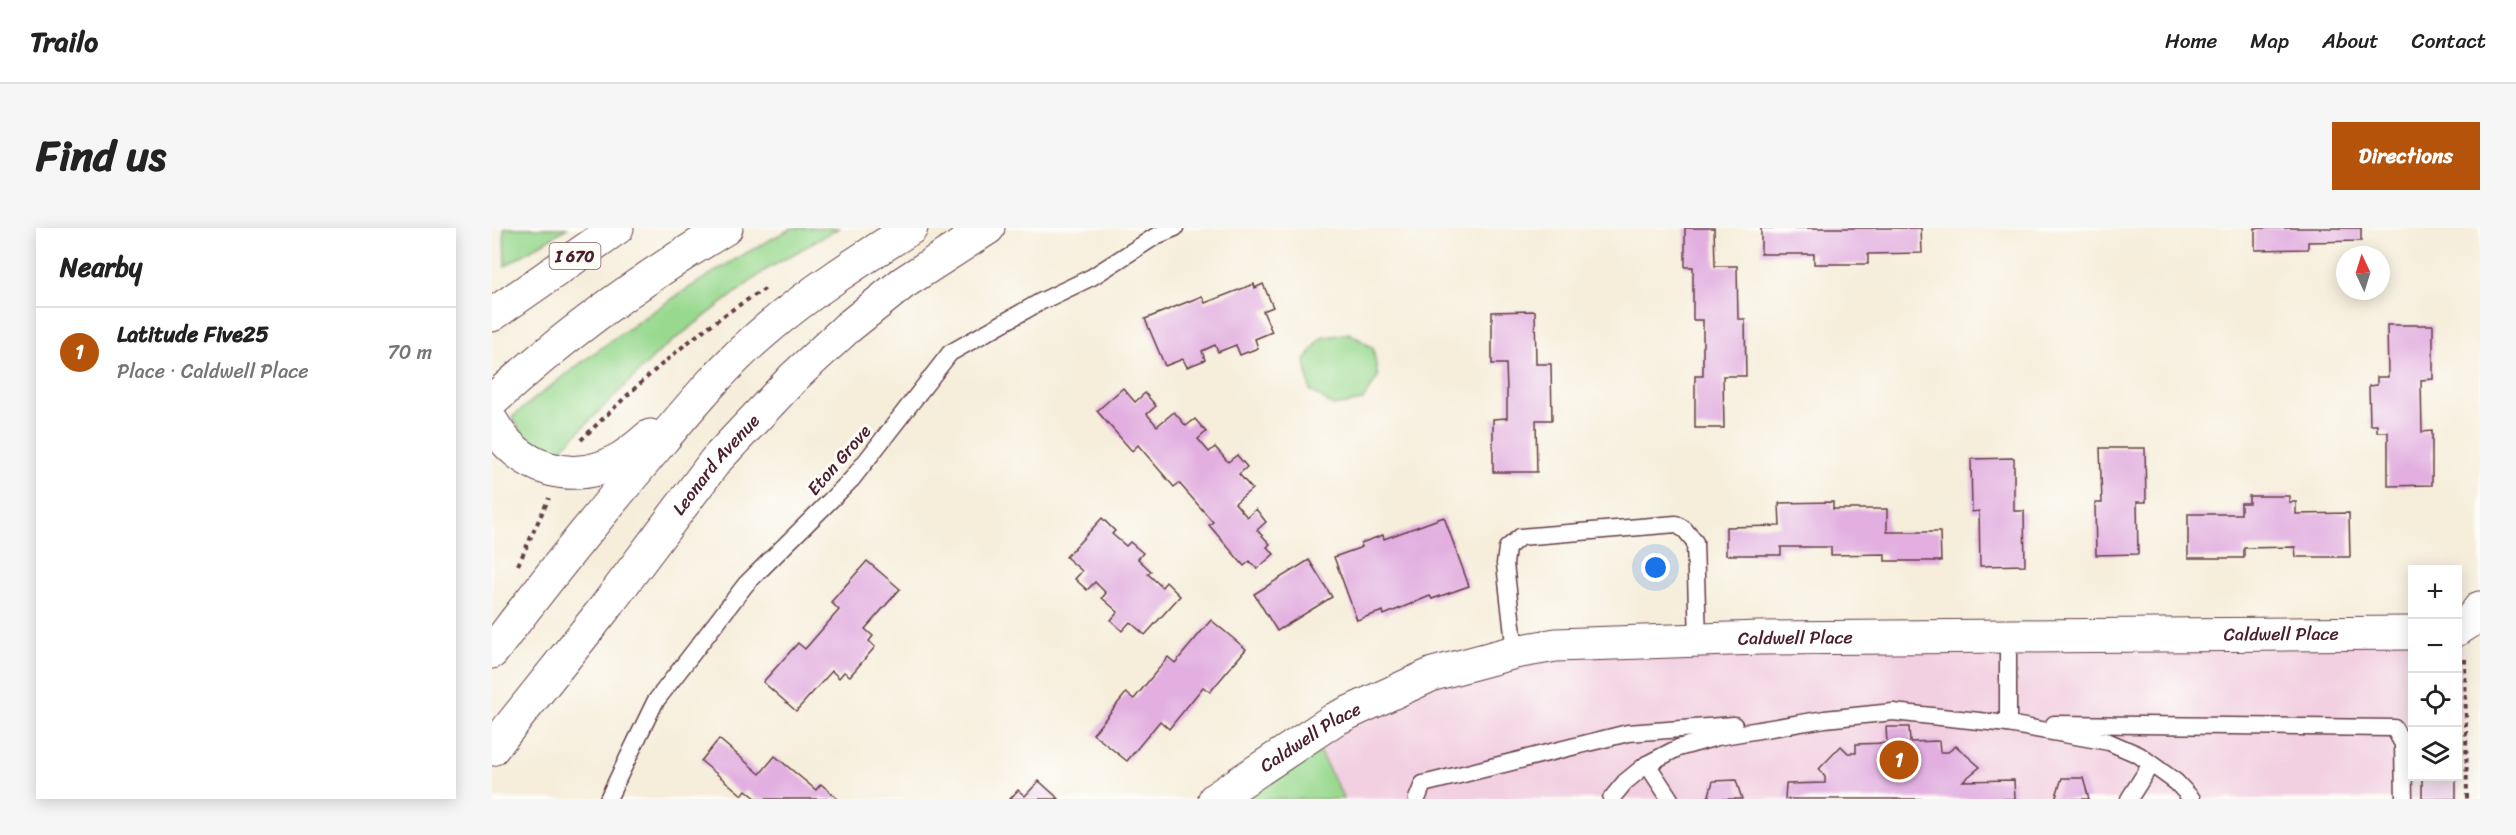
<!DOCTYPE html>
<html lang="en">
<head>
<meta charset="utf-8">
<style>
	body { margin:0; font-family:Sriracha,sans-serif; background:#f6f6f6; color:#222 }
	.controls { position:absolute; right:18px; bottom:18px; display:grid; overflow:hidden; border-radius:0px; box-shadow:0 3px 15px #0003 }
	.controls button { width:54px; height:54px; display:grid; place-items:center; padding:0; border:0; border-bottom:2px solid #e0e0e0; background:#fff; color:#222; font:30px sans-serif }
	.compass { position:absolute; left:1844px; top:18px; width:54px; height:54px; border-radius:50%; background:#fff; box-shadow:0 3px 15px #0003; rotate:356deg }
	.you { position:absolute; left:1164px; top:340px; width:21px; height:21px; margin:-15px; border:4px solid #fff; border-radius:50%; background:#1a73e8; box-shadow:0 0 0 9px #1a73e833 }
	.badge { display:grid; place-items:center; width:39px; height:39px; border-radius:50%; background:#b45309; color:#fff; font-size:20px; font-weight:700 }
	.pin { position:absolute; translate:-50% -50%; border:3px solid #fff; box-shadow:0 2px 6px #0006 }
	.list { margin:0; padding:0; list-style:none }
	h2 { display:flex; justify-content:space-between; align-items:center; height:78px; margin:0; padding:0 24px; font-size:26px }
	h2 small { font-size:20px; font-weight:400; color:#767676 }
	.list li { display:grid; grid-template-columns:39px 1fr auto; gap:18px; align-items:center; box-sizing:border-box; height:90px; padding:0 24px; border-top:2px solid #e0e0e0 }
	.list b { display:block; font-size:22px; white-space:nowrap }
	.list p { margin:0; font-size:20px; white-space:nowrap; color:#767676 }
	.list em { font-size:20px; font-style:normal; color:#767676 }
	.icon { flex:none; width:33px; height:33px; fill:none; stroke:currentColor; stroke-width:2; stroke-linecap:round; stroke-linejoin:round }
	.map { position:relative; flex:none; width:1988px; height:571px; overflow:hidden; border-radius:0px }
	header { display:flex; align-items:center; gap:36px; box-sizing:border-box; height:84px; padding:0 30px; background:#fff; border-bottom:2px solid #e0e0e0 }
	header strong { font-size:28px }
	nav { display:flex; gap:33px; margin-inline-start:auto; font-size:21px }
	.intro { display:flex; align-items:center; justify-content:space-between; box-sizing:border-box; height:144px; padding:0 36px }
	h1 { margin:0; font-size:42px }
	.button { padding:15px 27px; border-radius:0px; background:#b45309; color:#fff; font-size:21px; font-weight:700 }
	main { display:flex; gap:36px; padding:0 36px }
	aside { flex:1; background:#fff; border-radius:0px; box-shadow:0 3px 15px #0003 }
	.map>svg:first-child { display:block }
</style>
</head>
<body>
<header>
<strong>Trailo</strong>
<nav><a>Home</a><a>Map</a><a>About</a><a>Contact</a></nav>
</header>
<div class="intro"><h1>Find us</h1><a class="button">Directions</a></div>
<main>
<aside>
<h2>Nearby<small></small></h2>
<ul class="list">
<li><span class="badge">1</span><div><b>Latitude Five25</b><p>Place · Caldwell Place</p></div><em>70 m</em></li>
</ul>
</aside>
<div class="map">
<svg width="1988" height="571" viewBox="0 0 1988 571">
	<rect width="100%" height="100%" fill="#fdfcf7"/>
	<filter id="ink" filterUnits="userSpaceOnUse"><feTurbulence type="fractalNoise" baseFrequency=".0167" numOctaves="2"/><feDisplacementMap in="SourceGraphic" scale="12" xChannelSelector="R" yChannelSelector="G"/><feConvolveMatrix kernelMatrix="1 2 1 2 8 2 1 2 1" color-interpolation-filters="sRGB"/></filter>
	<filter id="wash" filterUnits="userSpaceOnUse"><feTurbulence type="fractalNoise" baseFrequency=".008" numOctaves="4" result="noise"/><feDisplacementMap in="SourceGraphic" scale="24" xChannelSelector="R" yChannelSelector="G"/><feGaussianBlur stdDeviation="1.35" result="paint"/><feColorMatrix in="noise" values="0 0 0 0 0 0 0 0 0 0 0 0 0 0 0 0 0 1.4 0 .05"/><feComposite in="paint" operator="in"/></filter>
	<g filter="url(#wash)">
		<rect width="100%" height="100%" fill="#f6eedb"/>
		<!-- built -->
		<path fill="#f2cfe1" d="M1966,394h3l-1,177h-1116l-25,-48 16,-30 165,-72 912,-26v153h46z"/>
		<!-- green -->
		<g fill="#99d98f" stroke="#727c5d" stroke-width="1.5">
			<path d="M12,0h63l-62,38z"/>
			<path d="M300,0h47l-72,41 -106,81 -105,104 -27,-11 -17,-26c87,-71 180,-137 280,-189z"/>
			<path d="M857,105l24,15 5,29 -16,24 -29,5 -23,-16 -5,-29 16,-23z"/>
			<path d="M827,523l25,48h-99l12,-10z"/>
		</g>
		<g id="blocks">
			<!-- building -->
			<g fill="#e2afe0">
				<path d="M1193,0h29l1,38h22l1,53h7l1,57h-23l1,52h-29v-52h8v-56h-10v-53h-8z"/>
				<path d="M1269,0h160l1,25 -54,1v10h-54v-10h-53z"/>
				<path d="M1763,0h106v13l-53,1v7l-53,1z"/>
				<path d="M762,56l1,4 8,-4 10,23 -10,4 9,21 -17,7 3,9 -18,7 -4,-10 -18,7 -3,-7 -13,6 3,9 -18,7 -4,-8 -18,7 -20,-47 57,-23 3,7z"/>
				<path d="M1043,83l1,53h15l1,56h-16l1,52h-44v-53l14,-1v-27l-1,-27h-14v-52z"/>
				<path d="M1895,97h46v54l-12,1 1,52 10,-1v54l-44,1v-54h-11v-7h-7l-1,-39 8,-1v-8h11z"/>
				<path d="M631,160l12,14 10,-9 11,13 -9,8 10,12 17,-14 12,14 9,-7 11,13 -8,7 11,13 6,-5 13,15 9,-7 10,12 -8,7 13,15 -17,14 12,14 9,-8 10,13 -9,8 13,14 -3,3 7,7 -17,15 -7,-8 -6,5 -35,-41 4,-3 -34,-39 -5,4 -36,-42 -6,6 -35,-40z"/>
				<path d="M1608,220h45l1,54h-9l1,52 -42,1 -1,-52h7z"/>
				<path d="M1522,230v53h10l1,54 -45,1 -1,-55 -7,1 -1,-53z"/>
				<path d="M1757,268h40v6h7v12l53,-1 1,44h-54l-1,-10 -51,1v10h-56v-44h53v-11h8z"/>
				<path d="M1341,274v7h54v23h53l1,29h-56v-7l-54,1v-8h-50v8h-55v-28l54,-1 -1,-23z"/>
				<path d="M952,289l25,69 -37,13 -2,-3 -46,19 -1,-4 -26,9 -23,-63 28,-10 -1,-4 22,-8 1,4z"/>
				<path d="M610,290l13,13 -3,3 14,12 4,-4 13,11 -5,6 13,12 -3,3 14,13 4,-5 14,14 -35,39 -15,-13 -8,9 -11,-11 7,-8 -16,-14 4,-5 -11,-11 -8,8 -12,-11 7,-8 -16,-14z"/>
				<path d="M817,332l23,37 -55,34 -23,-37z"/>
				<path d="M375,333l33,28 -35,40 8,7 -4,5 6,6 -25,29 -6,-4 -5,6 -7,-7 -36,40 -33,-29 35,-39 7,6 34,-39 -8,-8z"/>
				<path d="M719,392l35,29 -36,43 -7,-5 -34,42 -9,-8 -33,40 -34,-27 33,-41 8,6 34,-42 7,6z"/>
				<path d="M1394,499h23l1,15 29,-1 1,11h8l8,-6 24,21 -17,14 51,-1 1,19h-230l1,-15 39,-1v-6l-6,-8 22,-23 7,7h8v-9l31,-1z"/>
				<path d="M227,511l41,35 15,-18 41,34 5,-6 17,15h-81l-11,-9 -4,5 -41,-34z"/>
				<rect x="1930" y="548" width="34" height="23"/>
				<path d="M1570,550h21l6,21h-34z"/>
				<path d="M1244,552l6,19h-34l5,-18z"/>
				<path d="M547,553l20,18h-49l8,-9 7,6z"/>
			</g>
		</g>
	</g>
	<g filter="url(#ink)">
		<use href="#blocks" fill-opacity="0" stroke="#643e45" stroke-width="1.5"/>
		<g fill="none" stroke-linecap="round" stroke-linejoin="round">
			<!-- service casing -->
			<g stroke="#643e45" stroke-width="19">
				<g id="service">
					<path d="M1023,424l-10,-88 2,-16 13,-11 156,-13 9,6 10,12 3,98"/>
					<path d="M1516,496v-88"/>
					<path d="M1562,496l340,4 9,16 1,55"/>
					<path d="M1155,536l23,35"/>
					<path d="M116,571l47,-97 91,-118 106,-105 98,-126 90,-51 52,-25 64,-41 19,-8"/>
					<path d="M925,571l6,-15 205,-51 106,-8"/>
					<path d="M1119,571l14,-17 22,-18 31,-16 39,-11 108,-18 68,-7 115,12 101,18 30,13 37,27 16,17"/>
					<path d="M1637,571l22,-35"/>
				</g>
			</g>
			<!-- minor casing -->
			<g stroke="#643e45" stroke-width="35">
				<g id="minor">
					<path d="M1966,401l11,-7 11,-14"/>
					<path id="s1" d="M723,571l120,-80 98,-45 82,-22 41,-7 203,-7 653,-5"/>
				</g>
			</g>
			<!-- tertiary casing -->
			<g stroke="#643e45" stroke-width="35">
				<g id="tertiary">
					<path d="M0,194c26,47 81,65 128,37 10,-6 20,-15 30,-23"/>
					<path d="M0,424c50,-67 102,-131 156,-195 37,-44 74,-90 118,-127 44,-38 96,-71 145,-102"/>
					<path id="s2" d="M0,521l112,-140 112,-149 78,-83 53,-49 56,-45 85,-55"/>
				</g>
			</g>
			<!-- motorway casing -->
			<g stroke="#643e45" stroke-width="35">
				<g id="motorway">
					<path d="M0,87l125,-87"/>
					<path d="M0,173c72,-66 151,-123 234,-173"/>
				</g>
			</g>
			<!-- path -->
			<g stroke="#643e45" stroke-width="4" stroke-dasharray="4.5 4.5" stroke-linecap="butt">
				<path d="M89,212c57,-56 114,-110 184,-151"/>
				<path d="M26,337l31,-67"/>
				<path d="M1973,431l2,140"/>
			</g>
			<!-- service -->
			<use href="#service" stroke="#fff" stroke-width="16"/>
			<!-- minor -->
			<use href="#minor" stroke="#fff" stroke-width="33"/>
			<!-- tertiary -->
			<use href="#tertiary" stroke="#fff" stroke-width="33"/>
			<!-- motorway -->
			<use href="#motorway" stroke="#fff" stroke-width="33"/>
		</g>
	</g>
	<g text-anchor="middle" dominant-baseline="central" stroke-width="6" stroke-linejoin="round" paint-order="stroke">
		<!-- shield labels -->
		<rect fill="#fdfcf7" stroke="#806168" stroke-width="1.5" x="57.5" y="15" width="51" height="26" rx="4.5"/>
		<g font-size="16" font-weight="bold" fill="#4a1f2b">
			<text x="83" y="28">I 670</text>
		</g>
		<!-- street labels -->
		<g font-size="18" fill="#4a1f2b" stroke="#fdfcf7">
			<text transform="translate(347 232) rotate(-49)">Eton Grove</text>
			<text stroke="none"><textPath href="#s2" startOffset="362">Leonard Avenue</textPath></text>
			<text stroke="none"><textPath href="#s1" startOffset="1104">Caldwell Place</textPath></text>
			<text stroke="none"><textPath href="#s1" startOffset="618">Caldwell Place</textPath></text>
			<text stroke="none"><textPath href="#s1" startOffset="114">Caldwell Place</textPath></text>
		</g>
	</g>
</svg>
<div class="controls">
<button>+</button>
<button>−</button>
<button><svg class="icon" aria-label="locate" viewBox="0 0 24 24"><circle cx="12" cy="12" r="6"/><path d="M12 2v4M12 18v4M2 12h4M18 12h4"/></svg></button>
<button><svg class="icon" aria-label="layers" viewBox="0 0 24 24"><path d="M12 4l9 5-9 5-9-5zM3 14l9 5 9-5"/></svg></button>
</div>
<svg class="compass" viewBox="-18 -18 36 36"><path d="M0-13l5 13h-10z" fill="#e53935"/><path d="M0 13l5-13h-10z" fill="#767676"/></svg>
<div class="you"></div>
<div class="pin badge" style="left:1407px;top:532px">1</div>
</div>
</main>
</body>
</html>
